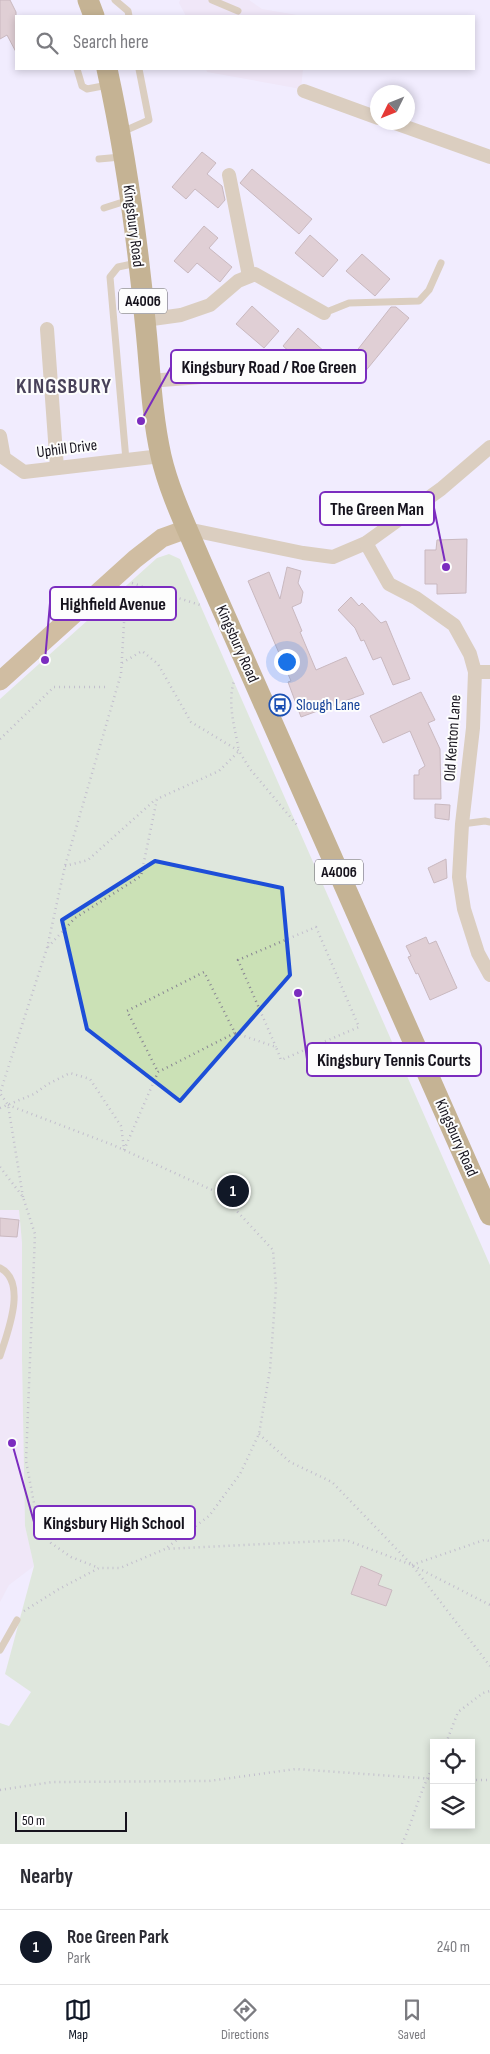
<!DOCTYPE html>
<html lang="en">
<head>
<meta charset="utf-8">
<style>
	body { margin:0; font-family:"Sofia Sans Condensed",sans-serif; background:#f2f2f3; color:#2b2b33 }
	.controls { position:absolute; right:15px; bottom:15px; display:grid; overflow:hidden; border-radius:0px; box-shadow:0 2px 8px #0003 }
	.controls button { width:45px; height:45px; display:grid; place-items:center; padding:0; border:0; border-bottom:1px solid #e1e1e2; background:#fff; color:#2b2b33; font:25px sans-serif }
	.compass { position:absolute; left:370px; top:85px; width:45px; height:45px; border-radius:50%; background:#fff; box-shadow:0 2px 8px #0003; rotate:227deg }
	.scale { position:absolute; left:15px; bottom:12px; width:112px; box-sizing:border-box; padding-left:5px; border:2px solid #16131d; border-top:0; font-size:14px; line-height:18px; white-space:nowrap; color:#16131d; -webkit-text-stroke:4px #fdfdfd; paint-order:stroke }
	.you { position:absolute; left:286px; top:661px; width:18px; height:18px; margin:-12px; border:4px solid #fff; border-radius:50%; background:#1a73e8; box-shadow:0 0 0 8px #1a73e833 }
	.badge { display:grid; place-items:center; width:32px; height:32px; border-radius:50%; background:#111827; color:#fff; font-size:16px; font-weight:700 }
	.pin { position:absolute; translate:-50% -50%; border:2px solid #fff; box-shadow:0 1px 5px #0006 }
	.list { margin:0; padding:0; list-style:none }
	h2 { display:flex; justify-content:space-between; align-items:center; height:65px; margin:0; padding:0 20px; font-size:21px }
	h2 small { font-size:16px; font-weight:400; color:#7c7c81 }
	.list li { display:grid; grid-template-columns:32px 1fr auto; gap:15px; align-items:center; box-sizing:border-box; height:75px; padding:0 20px; border-top:1px solid #e1e1e2 }
	.list b { display:block; font-size:19px; white-space:nowrap }
	.list p { margin:0; font-size:16px; white-space:nowrap; color:#7c7c81 }
	.list em { font-size:16px; font-style:normal; color:#7c7c81 }
	.icon { flex:none; width:28px; height:28px; fill:none; stroke:currentColor; stroke-width:2; stroke-linecap:round; stroke-linejoin:round }
	.map { position:relative; flex:none; width:490px; height:1844px; overflow:hidden }
	.search { position:absolute; background:#fff; box-shadow:0 2px 8px #0003; left:15px; right:15px; top:15px; height:55px; display:flex; align-items:center; gap:12px; box-sizing:border-box; padding:0 18px; border-radius:0px; color:#7c7c81; font-size:19px }
	.sheet { height:140px; background:#fff }
	nav { display:flex; justify-content:space-around; align-items:center; box-sizing:border-box; height:70px; border-top:1px solid #e1e1e2; background:#fff; font-size:14px; color:#7c7c81 }
	nav a { display:grid; justify-items:center; gap:2px }
	nav .on { color:#111827 }
	.map>svg:first-child { display:block }
</style>
</head>
<body>
<div class="map">
<svg width="490" height="1844" viewBox="0 0 490 1844">
	<rect width="100%" height="100%" fill="#f1ecfe"/>
	<!-- education -->
	<g fill="#efdff2">
		<path d="M180,0h69l13,9 41,7h-117l-7,-13z"/>
		<path d="M206,69h97l-2,20 -94,-17z"/>
		<path d="M19,1209l3,34v117l3,166 9,40 -25,19 -9,17v-392z"/>
	</g>
	<!-- green -->
	<path fill="#cbe1b6" fill-rule="evenodd" d="M169,554l11,5 310,706v579h-490v-121l9,3 22,-34 -26,-18 29,-108 -9,-40 -3,-166v-117l-3,-33h-19v-511l157,-141zM434,1743h37v82h-37z"/>
	<!-- building -->
	<g fill="#ccaaa4" stroke="#997974">
		<path d="M0,0h10l6,12v40l-9,-17 -7,4z"/>
		<path d="M202,152l14,11 -9,11 15,12 3,14 -7,8 -23,-19 -9,10 -14,-12z"/>
		<path d="M252,169l60,50 -13,15 -59,-51z"/>
		<path d="M204,226l14,12 -9,10 23,19 -12,15 -23,-19 -9,10 -14,-12z"/>
		<path d="M310,235l28,25 -15,17 -28,-24z"/>
		<path d="M362,254l28,25 -15,17 -29,-25z"/>
		<path d="M252,306l27,25 -15,17 -28,-24z"/>
		<path d="M391,307h5l13,11 -50,61 -15,-12z"/>
		<path d="M298,328l28,25 -15,17 -28,-24z"/>
		<path d="M467,539l-1,54 -29,1v-10h-12v-34h11l1,-10z"/>
		<path d="M287,567l14,4 -3,12 5,9 -2,11 -9,4 10,24 -2,1 16,38 30,-13 18,37 -63,23 -13,-35 3,-1 -43,-100 21,-9 11,27z"/>
		<path d="M351,597l8,9 3,-3 19,20 5,-2 24,58 -17,6 -12,-28 -8,3 -9,-20 -3,1 -6,-13 -17,-18z"/>
		<path d="M421,692l14,28 -7,3 12,26 1,50h-27v-24h5v-5l6,-4 -15,-35 -27,12 -13,-27z"/>
		<path d="M435,804l15,1 -1,15 -14,-2z"/>
		<path d="M446,859l1,19 -13,5 -6,-15z"/>
		<path d="M426,937l3,7 7,-3 21,47 -27,12 -12,-27 -2,1 -8,-17 3,-1 -5,-10z"/>
		<path d="M0,1218l19,2 -2,17 -17,-1z"/>
		<path d="M361,1566l21,9 -4,10 14,5 -6,16 -35,-12z"/>
	</g>
	<g fill="none" stroke-linecap="round" stroke-linejoin="round">
		<!-- path -->
		<g stroke="#898593" stroke-width="2.5" stroke-dasharray="1 4" stroke-linecap="butt">
			<path d="M132,583l68,22"/>
			<path d="M122,663l20,-12 16,13 33,58 48,29c-4,-23 -12,-47 -5,-70"/>
			<path d="M0,739l54,-52h52"/>
			<path d="M65,866l23,-6 68,-61"/>
			<path d="M48,947l27,-29 66,-42 16,-77 62,-28 20,-20 11,18 47,56"/>
			<path d="M235,1033l41,14 5,13 78,-33 -43,-100 -78,33 38,87"/>
			<path d="M8,1105l105,40 108,49 52,56 3,37 -6,83 -11,64 -19,40 -31,42 -44,33"/>
			<path d="M0,1108l34,-14 14,-10 22,-11 20,6 31,47 3,23"/>
			<path d="M124,1150l34,-78 77,-39 -31,-61 -77,39 31,61"/>
			<path d="M0,1167l23,30 12,37 -9,227 11,58 14,24 20,14 28,11"/>
			<path d="M23,1197l-15,-92 -8,-12 47,-145 18,-82 56,-192 5,-85"/>
			<path d="M259,1434l31,28 42,20 80,83 78,40"/>
			<path d="M412,1565l72,-25 6,1"/>
			<path d="M24,1611l35,-22 40,-21h21l45,-19 181,-9 66,25 78,101"/>
			<path d="M446,1743l12,-31 25,-19 7,-2"/>
			<path d="M471,1780h19"/>
			<path d="M0,1790l52,-8 157,-1 87,-12 138,10"/>
			<path d="M402,1844c12,-26 18,-54 32,-79"/>
		</g>
		<!-- lane -->
		<g stroke="#c1a877" stroke-width="7">
			<path d="M115,0l13,11 1,5"/>
			<path d="M212,0l26,11"/>
			<path d="M77,69l5,17 5,3 21,-4"/>
			<path d="M122,132l27,-12 -10,-51"/>
			<path d="M99,159l22,-2"/>
			<path d="M104,208l25,-8"/>
			<path d="M324,313l25,-10 70,-2 10,-11 12,-27"/>
			<path d="M126,460l-16,-183 8,-10 19,-4"/>
			<path d="M462,824l23,-3 5,1"/>
			<path d="M0,1268c28,14 7,66 0,88"/>
			<path d="M0,1650l17,-30"/>
		</g>
		<!-- street -->
		<g stroke="#c1a877" stroke-width="14">
			<path d="M304,91l74,27"/>
			<path d="M392,122l98,35"/>
			<path d="M229,175l20,101"/>
			<path d="M145,320l36,-5 29,-10 28,-24 17,-7 69,39"/>
			<path d="M47,329l10,139"/>
			<path d="M149,381l78,-6"/>
			<path d="M0,436l4,22 20,14 137,-16"/>
			<path d="M187,529l116,24 30,4 33,-14 75,-54 49,-42"/>
			<path d="M366,543l23,41 27,14 38,27 16,29 5,18 -2,56 -11,96 -3,53 5,32 14,44 12,22"/>
			<path d="M475,672h15"/>
		</g>
		<!-- secondary -->
		<path stroke="#a98433" stroke-width="19" d="M0,681l135,-122 27,-21 25,-9"/>
		<!-- primary -->
		<g stroke="#916d14" stroke-width="21">
			<path d="M88,0l6,16"/>
			<path d="M107,69c18,82 30,167 38,251 5,45 6,91 16,136 8,35 25,70 39,103l290,656"/>
		</g>
	</g>
	<!-- marked area -->
	<path d="M0 0H490V1844H0ZM155,861l127,27 8,87 -110,126 -93,-72 -25,-109z" fill="#f1ecfe" fill-opacity=".55" fill-rule="evenodd"/>
	<path fill="none" stroke="#1d4ed8" stroke-width="4" stroke-linejoin="round" d="M155,861l127,27 8,87 -110,126 -93,-72 -25,-109z"/>
	<!-- icons -->
	<defs>
		<g id="bus-ring" transform="scale(1.125)"><circle r="9.5" fill="#fdfdfd" stroke="#1a4fb4" stroke-width="1.5"/><path d="M-5-6H5V4H4V6H2V4H-2V6H-4V4H-5ZM-3.5-4V0h7V-4ZM-3.5 1.2v1.5H-2V1.2ZM2 1.2v1.5H3.5V1.2Z" fill="#1a4fb4"/></g>
	</defs>
	<g fill-rule="evenodd">
		<use href="#bus-ring" x="280" y="705"/>
	</g>
	<g text-anchor="middle" dominant-baseline="central" stroke-width="4" stroke-linejoin="round" paint-order="stroke">
		<!-- shield labels -->
		<g fill="#fdfdfd" stroke="#5b5960" stroke-width="1">
			<rect x="119" y="288.5" width="48" height="25" rx="4"/>
			<rect x="315" y="859.5" width="48" height="25" rx="4"/>
		</g>
		<g font-size="15" font-weight="bold" fill="#16131d">
			<text x="143" y="301">A4006</text>
			<text x="339" y="872">A4006</text>
		</g>
		<!-- street labels -->
		<g font-size="16" fill="#16131d" stroke="#fdfdfd">
			<text transform="translate(133 226) rotate(83)">Kingsbury Road</text>
			<text transform="translate(67 449) rotate(-7)">Uphill Drive</text>
			<text transform="translate(237 644) rotate(66)">Kingsbury Road</text>
			<text transform="translate(453 738) rotate(-86)">Old Kenton Lane</text>
			<text transform="translate(456 1138) rotate(66)">Kingsbury Road</text>
		</g>
		<!-- transit labels -->
		<g font-size="16" fill="#164399" stroke="#fdfdfd" text-anchor="start">
			<text x="296" y="705">Slough Lane</text>
		</g>
		<!-- district labels -->
		<g font-size="21" font-weight="bold" letter-spacing="1" fill="#49425a" stroke="#fdfdfd">
			<text x="64" y="386">KINGSBURY</text>
		</g>
	</g>
	<!-- callouts -->
	<path fill="none" stroke="#7b2cbf" stroke-width="2" d="M141 421L171 367M446 567L434 508M45 660L50 603M298 993L307 1059M12 1443L34 1522"/>
	<g fill="#7b2cbf" stroke="#fdfdfd" stroke-width="2">
		<circle cx="141" cy="421" r="5"/>
		<circle cx="446" cy="567" r="5"/>
		<circle cx="45" cy="660" r="5"/>
		<circle cx="298" cy="993" r="5"/>
		<circle cx="12" cy="1443" r="5"/>
	</g>
	<g fill="#fdfdfd" stroke="#7b2cbf" stroke-width="2">
		<rect x="171" y="350" width="195" height="33" rx="5"/>
		<rect x="320" y="492" width="114" height="33" rx="5"/>
		<rect x="50" y="587" width="126" height="33" rx="5"/>
		<rect x="307" y="1043" width="174" height="33" rx="5"/>
		<rect x="34" y="1506" width="161" height="33" rx="5"/>
	</g>
	<g font-size="18" text-anchor="middle" font-weight="bold" fill="#16131d">
		<text x="269" y="373">Kingsbury Road / Roe Green</text>
		<text x="377" y="515">The Green Man</text>
		<text x="113" y="610">Highfield Avenue</text>
		<text x="394" y="1066">Kingsbury Tennis Courts</text>
		<text x="114" y="1529">Kingsbury High School</text>
	</g>
</svg>
<div class="controls">
<button><svg class="icon" aria-label="locate" viewBox="0 0 24 24"><circle cx="12" cy="12" r="6"/><path d="M12 2v4M12 18v4M2 12h4M18 12h4"/></svg></button>
<button><svg class="icon" aria-label="layers" viewBox="0 0 24 24"><path d="M12 4l9 5-9 5-9-5zM3 14l9 5 9-5"/></svg></button>
</div>
<svg class="compass" viewBox="-18 -18 36 36"><path d="M0-13l5 13h-10z" fill="#e53935"/><path d="M0 13l5-13h-10z" fill="#7c7c81"/></svg>
<div class="scale">50 m</div>
<div class="you"></div>
<div class="pin badge" style="left:233px;top:1191px">1</div>
<div class="search"><svg class="icon" aria-label="search" viewBox="0 0 24 24"><circle cx="10" cy="10" r="6"/><path d="M15 15l6 6"/></svg>Search here</div>
</div>
<section class="sheet">
<h2>Nearby<small></small></h2>
<ul class="list">
<li><span class="badge">1</span><div><b>Roe Green Park</b><p>Park</p></div><em>240 m</em></li>
</ul>
</section>
<nav>
<a class="on"><svg class="icon" aria-label="map" viewBox="0 0 24 24"><path d="M3 6l6-2 6 2 6-2v14l-6 2-6-2-6 2zM9 4v14M15 6v14"/></svg>Map</a>
<a><svg class="icon" aria-label="directions" viewBox="0 0 24 24"><path d="M12 3l9 9-9 9-9-9zM9 14v-3h6M13 9l2 2-2 2"/></svg>Directions</a>
<a><svg class="icon" aria-label="saved" viewBox="0 0 24 24"><path d="M7 4h10v16l-5-4-5 4z"/></svg>Saved</a>
</nav>
</body>
</html>
